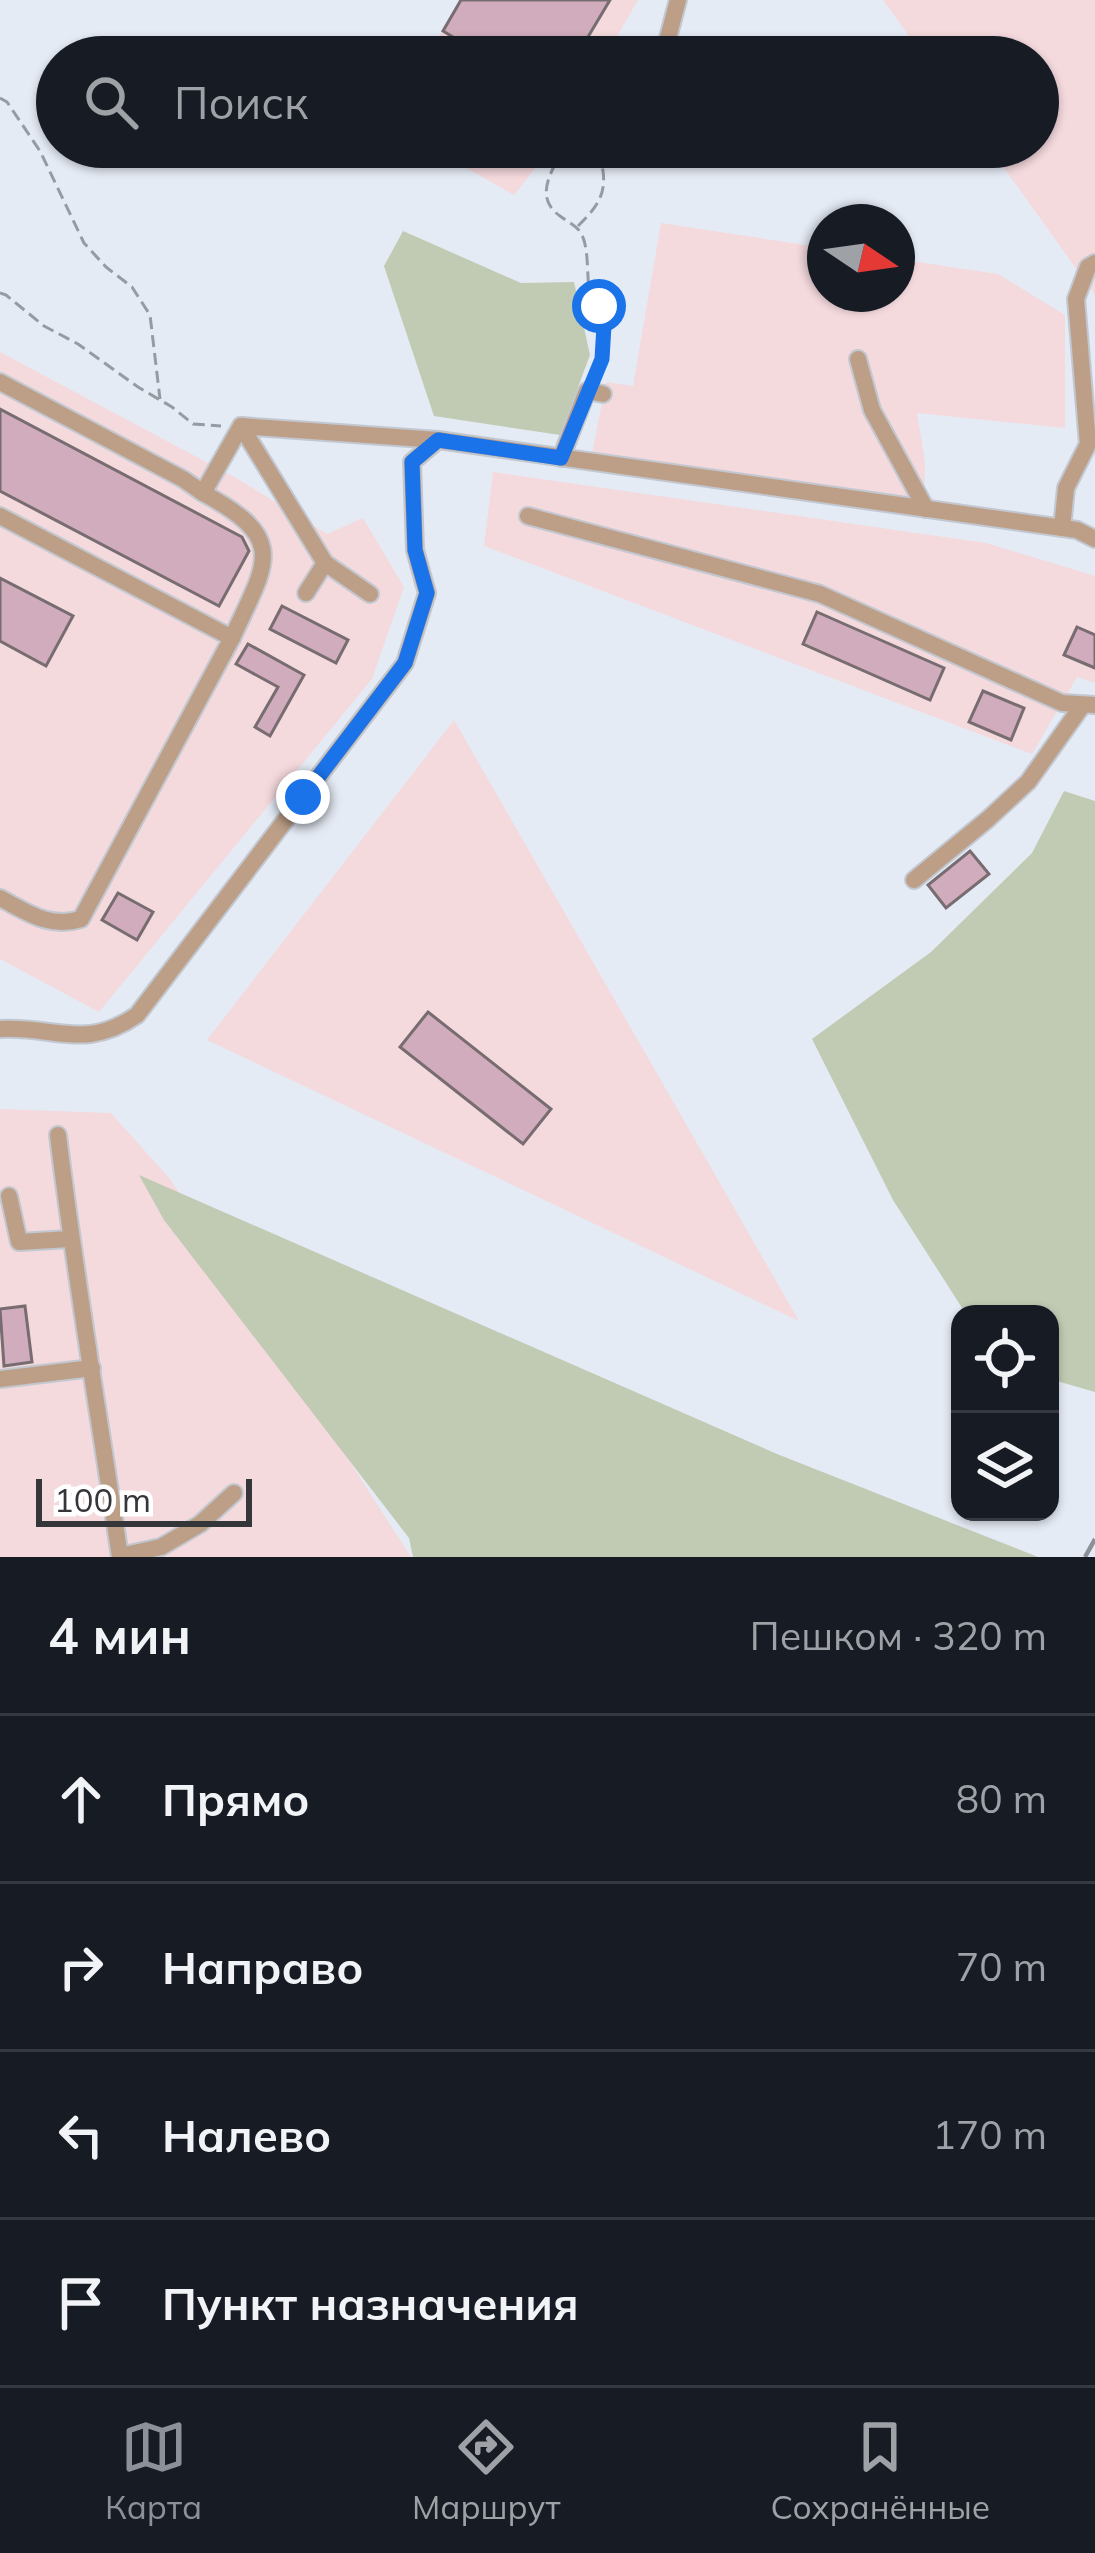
<!DOCTYPE html>
<html lang="ru">
<head>
<meta charset="utf-8">
<style>
	body { margin:0; font-family:Mulish,sans-serif; background:#242831; color:#f1f3f6 }
	.controls { position:absolute; right:36px; bottom:36px; display:grid; overflow:hidden; border-radius:24px; box-shadow:0 3px 9px #0004 }
	.controls button { width:108px; height:108px; display:grid; place-items:center; padding:0; border:0; border-bottom:3px solid #363941; background:#171b24; color:#f1f3f6; font:60px sans-serif }
	.compass { position:absolute; left:807px; top:204px; width:108px; height:108px; border-radius:50%; background:#171b24; box-shadow:0 3px 9px #0004; rotate:103deg }
	.scale { position:absolute; left:36px; bottom:30px; width:216px; box-sizing:border-box; padding-left:12px; border:6px solid #34363a; border-top:0; font-size:33px; line-height:42px; white-space:nowrap; color:#34363a; -webkit-text-stroke:9px #fff; paint-order:stroke }
	.stop { position:absolute; width:36px; height:36px; margin:-27px; border:9px solid #1a73e8; border-radius:50%; background:#fff }
	.stop.end { background:#1a73e8; border-color:#fff; box-shadow:0 3px 12px #0008 }
	.list { margin:0; padding:0; list-style:none }
	h2 { display:flex; justify-content:space-between; align-items:center; height:156px; margin:0; padding:0 48px; font-size:51px }
	h2 small { font-size:39px; font-weight:400; color:#9ea1a6 }
	.list li { display:grid; grid-template-columns:78px 1fr auto; gap:36px; align-items:center; box-sizing:border-box; height:168px; padding:0 48px; border-top:3px solid #363941 }
	.list b { display:block; font-size:45px; white-space:nowrap }
	.list em { font-size:39px; font-style:normal; color:#9ea1a6 }
	.icon { flex:none; width:66px; height:66px; fill:none; stroke:currentColor; stroke-width:2; stroke-linecap:round; stroke-linejoin:round }
	.map { position:relative; flex:none; width:1095px; height:1557px; overflow:hidden }
	.search { position:absolute; background:#171b24; box-shadow:0 3px 9px #0004; left:36px; right:36px; top:36px; height:132px; display:flex; align-items:center; gap:30px; box-sizing:border-box; padding:0 42px; border-radius:66px; color:#9ea1a6; font-size:45px }
	.sheet { height:828px; background:#171b24 }
	nav { display:flex; justify-content:space-around; align-items:center; box-sizing:border-box; height:168px; border-top:3px solid #363941; background:#171b24; font-size:33px; color:#9ea1a6 }
	nav a { display:grid; justify-items:center; gap:6px }
	nav .on { color:#8c9099 }
	.map>svg:first-child { display:block }
</style>
</head>
<body>
<div class="map">
<svg width="1095" height="1557" viewBox="0 0 1095 1557">
	<rect width="100%" height="100%" fill="#e5ebf5"/>
	<!-- industrial -->
	<g fill="#f4d9dd">
		<path d="M461,0h177l-33,57h-179z"/>
		<path d="M883,0h212v295l-106,-148h49v-90h-114z"/>
		<path d="M429,147h123l-38,48z"/>
		<path d="M661,223l164,25v46h72v-35l101,15 67,41v113l-148,-15 8,49 -1,38 -333,-42 15,-76 27,4z"/>
		<path d="M0,352l238,127 89,55 36,-16 41,69 -32,92 -273,333 -99,-53z"/>
		<path d="M493,472l493,71 109,33v107l-18,-6 -45,77 -548,-208z"/>
		<path d="M454,720l345,601 -592,-281z"/>
		<path d="M0,1109l111,4 58,65 155,229 10,30 77,120h-411z"/>
	</g>
	<!-- green -->
	<g fill="#c1cab3">
		<path d="M403,231l118,52 53,-1 16,73 -30,80 -126,-19 -50,-150z"/>
		<path d="M1064,791l31,10v591l-45,-13v-65h-84l-73,-114 -81,-161 119,-87 101,-99z"/>
		<path d="M139,1175l638,279 261,103h-625l-4,-19 -245,-318z"/>
	</g>
	<!-- building -->
	<g fill="#d1acbc" stroke="#776c70" stroke-width="3">
		<path d="M461,0h149l-34,57h-90l-43,-26z"/>
		<path d="M0,409l242,128 7,14 -30,55 -219,-115z"/>
		<path d="M0,578l73,38 -27,50 -46,-25z"/>
		<path d="M282,606l66,34 -12,23 -66,-34z"/>
		<path d="M817,612l127,56 -14,32 -127,-56z"/>
		<path d="M1077,627l18,8v33l-31,-13z"/>
		<path d="M248,644l56,31 -34,61 -15,-9 23,-40 -42,-23z"/>
		<path d="M983,691l41,17 -13,32 -42,-18z"/>
		<path d="M970,851l19,23 -43,34 -18,-23z"/>
		<path d="M118,893l35,19 -16,28 -35,-20z"/>
		<path d="M428,1012l123,97 -28,35 -123,-97z"/>
		<path d="M25,1306l7,56 -28,4 -4,-57z"/>
	</g>
	<g fill="none" stroke-linecap="round" stroke-linejoin="round">
		<!-- minor casing -->
		<g stroke="#c2c7d0" stroke-width="20">
			<g id="minor">
				<path d="M663,57l15,-57"/>
				<path d="M858,359l14,51 54,99"/>
				<path d="M0,382l183,97 20,14"/>
				<path d="M241,426l84,137 45,31"/>
				<path d="M561,458l26,-67 16,3"/>
				<path d="M0,516l232,122c35,-76 57,-99 -29,-145l38,-67 197,14"/>
				<path d="M528,516l292,78 242,109 33,2"/>
				<path d="M1062,528l4,-40 22,-44 -12,-145 12,-32 7,-4"/>
				<path d="M306,593l19,-30"/>
				<path d="M914,880l74,-61 40,-37 54,-76"/>
				<path d="M0,898c27,14 49,31 81,21l151,-281"/>
				<path d="M0,1029c56,-3 85,22 137,-14l268,-352 22,-70 -12,-43 -3,-88 26,-22 639,90 18,9"/>
				<path d="M58,1135c17,141 41,281 62,422"/>
				<path d="M9,1196l10,46 51,-3"/>
				<path d="M0,1379l92,-11"/>
				<path d="M120,1556l41,-9 39,-23 34,-31"/>
			</g>
		</g>
		<!-- path -->
		<g stroke="#969ba2" stroke-width="3" stroke-dasharray="12 6" stroke-linecap="butt">
			<path d="M0,98l7,4 33,49 44,92 22,24 26,20 18,28 10,84"/>
			<path d="M564,147c-12,24 -31,50 -4,69 8,6 18,10 22,19 8,17 4,49 9,69l14,5 -4,50 -7,17"/>
			<path d="M578,226c28,-27 31,-42 19,-79"/>
			<path d="M0,293l6,2 38,31 34,18 60,43 34,20 21,17 28,2"/>
		</g>
		<!-- minor -->
		<use href="#minor" stroke="#bd9f87" stroke-width="16"/>
		<!-- rail -->
		<path stroke="#8c9097" stroke-width="4.5" stroke-dasharray="24 12" stroke-linecap="butt" d="M1085,1557l10,-18"/>
	</g>
	<g fill="none" stroke-linecap="round" stroke-linejoin="round">
		<!-- route -->
		<path stroke="#1a73e8" stroke-width="15" d="M303,797l102,-134 22,-70 -12,-43 -3,-88 26,-22 123,18 41,-99 3,-50 -6,-3"/>
	</g>
</svg>
<div class="controls">
<button><svg class="icon" aria-label="locate" viewBox="0 0 24 24"><circle cx="12" cy="12" r="6"/><path d="M12 2v4M12 18v4M2 12h4M18 12h4"/></svg></button>
<button><svg class="icon" aria-label="layers" viewBox="0 0 24 24"><path d="M12 4l9 5-9 5-9-5zM3 14l9 5 9-5"/></svg></button>
</div>
<svg class="compass" viewBox="-18 -18 36 36"><path d="M0-13l5 13h-10z" fill="#e53935"/><path d="M0 13l5-13h-10z" fill="#9ea1a6"/></svg>
<div class="scale">100 m</div>
<div class="stop" style="left:599px;top:306px"></div>
<div class="stop end" style="left:303px;top:797px"></div>
<div class="search"><svg class="icon" aria-label="search" viewBox="0 0 24 24"><circle cx="10" cy="10" r="6"/><path d="M15 15l6 6"/></svg>Поиск</div>
</div>
<section class="sheet">
<h2>4 мин<small>Пешком · 320 m</small></h2>
<ul class="list">
<li><svg class="icon" aria-label="ahead" viewBox="0 0 24 24"><path d="M12 20V5M6 11l6-6 6 6"/></svg><div><b>Прямо</b></div><em>80 m</em></li>
<li><svg class="icon" aria-label="right" viewBox="0 0 24 24"><path d="M7 20v-9h11M14 6l5 5-5 5"/></svg><div><b>Направо</b></div><em>70 m</em></li>
<li><svg class="icon" aria-label="left" viewBox="0 0 24 24"><path d="M17 20v-9H6M10 6l-5 5 5 5"/></svg><div><b>Налево</b></div><em>170 m</em></li>
<li><svg class="icon" aria-label="arrive" viewBox="0 0 24 24"><path d="M6 21V4h12l-3 4 3 4H6"/></svg><div><b>Пункт назначения</b></div></li>
</ul>
</section>
<nav>
<a class="on"><svg class="icon" aria-label="map" viewBox="0 0 24 24"><path d="M3 6l6-2 6 2 6-2v14l-6 2-6-2-6 2zM9 4v14M15 6v14"/></svg>Карта</a>
<a><svg class="icon" aria-label="directions" viewBox="0 0 24 24"><path d="M12 3l9 9-9 9-9-9zM9 14v-3h6M13 9l2 2-2 2"/></svg>Маршрут</a>
<a><svg class="icon" aria-label="saved" viewBox="0 0 24 24"><path d="M7 4h10v16l-5-4-5 4z"/></svg>Сохранённые</a>
</nav>
</body>
</html>
